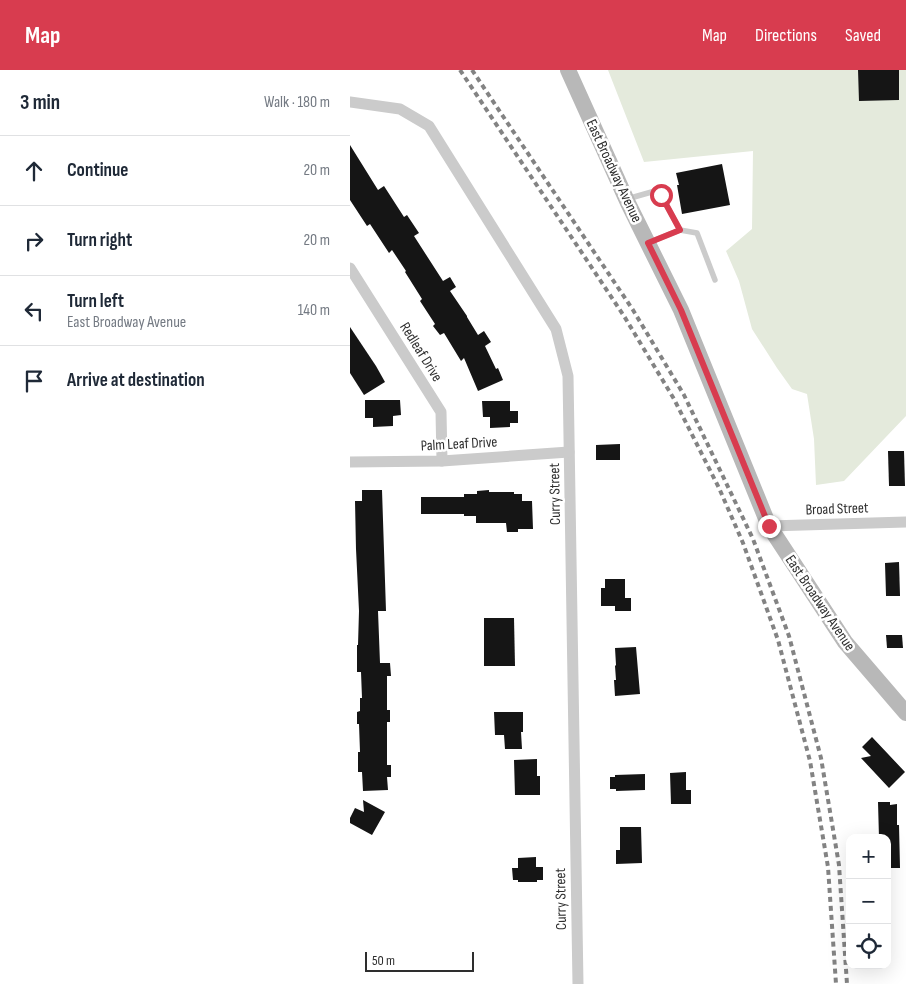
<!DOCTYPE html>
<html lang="en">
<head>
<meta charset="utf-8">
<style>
	body { margin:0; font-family:"Sofia Sans Condensed",sans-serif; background:#f6f6f7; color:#1f2937 }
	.controls { position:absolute; right:15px; bottom:15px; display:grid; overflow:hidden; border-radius:10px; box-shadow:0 5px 20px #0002 }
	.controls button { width:45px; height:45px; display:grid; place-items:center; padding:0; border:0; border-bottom:1px solid #e0e1e3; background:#fff; color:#1f2937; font:25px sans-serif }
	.scale { position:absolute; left:15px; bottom:12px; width:109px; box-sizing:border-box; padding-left:5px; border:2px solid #2e2e2e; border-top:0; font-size:14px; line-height:18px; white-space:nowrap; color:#2e2e2e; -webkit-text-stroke:4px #fff; paint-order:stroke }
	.stop { position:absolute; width:15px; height:15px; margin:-11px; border:4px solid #d83c4f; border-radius:50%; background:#fff }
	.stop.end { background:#d83c4f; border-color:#fff; box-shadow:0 1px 5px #0008 }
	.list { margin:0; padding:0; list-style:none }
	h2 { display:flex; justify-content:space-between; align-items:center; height:65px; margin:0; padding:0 20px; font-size:21px }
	h2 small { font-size:16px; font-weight:400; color:#747a83 }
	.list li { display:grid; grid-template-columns:32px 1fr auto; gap:15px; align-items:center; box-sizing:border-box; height:70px; padding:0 20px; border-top:1px solid #e0e1e3 }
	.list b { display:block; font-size:19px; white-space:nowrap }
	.list p { margin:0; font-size:16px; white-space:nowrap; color:#747a83 }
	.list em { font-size:16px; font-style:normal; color:#747a83 }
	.icon { flex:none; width:28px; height:28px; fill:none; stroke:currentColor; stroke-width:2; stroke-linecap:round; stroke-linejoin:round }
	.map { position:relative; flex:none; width:556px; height:914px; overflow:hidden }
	header { display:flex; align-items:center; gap:30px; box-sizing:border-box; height:70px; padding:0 25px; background:#d83c4f; color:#fff }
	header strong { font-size:24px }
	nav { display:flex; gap:28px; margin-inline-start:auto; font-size:18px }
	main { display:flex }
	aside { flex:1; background:#fff }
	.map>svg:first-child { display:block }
</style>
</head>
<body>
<header>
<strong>Map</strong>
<nav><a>Map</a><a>Directions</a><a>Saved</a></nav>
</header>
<main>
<aside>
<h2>3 min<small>Walk · 180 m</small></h2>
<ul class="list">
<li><svg class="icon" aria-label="ahead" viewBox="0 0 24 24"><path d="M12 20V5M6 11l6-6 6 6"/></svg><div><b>Continue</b></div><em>20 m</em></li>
<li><svg class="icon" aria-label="right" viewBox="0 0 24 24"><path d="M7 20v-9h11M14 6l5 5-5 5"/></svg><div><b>Turn right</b></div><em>20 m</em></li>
<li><svg class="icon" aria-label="left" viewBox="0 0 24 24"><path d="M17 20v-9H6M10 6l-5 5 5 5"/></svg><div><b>Turn left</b><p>East Broadway Avenue</p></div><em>140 m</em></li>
<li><svg class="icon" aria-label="arrive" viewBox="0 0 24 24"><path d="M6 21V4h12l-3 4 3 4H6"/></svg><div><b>Arrive at destination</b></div></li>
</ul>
</aside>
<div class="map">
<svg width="556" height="914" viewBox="0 0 556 914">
	<rect width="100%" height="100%" fill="#fff"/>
	<!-- green -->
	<path fill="#e4eadc" d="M258,0h298v346l-62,65 -28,4 -2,-46 -7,-45 -15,-5 -15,-21 -25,-39 -13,-48 -13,-30 26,-22 1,-78 -109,11z"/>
	<!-- building -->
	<g fill="#151515">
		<path d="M508,0h41v30l-40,1z"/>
		<path d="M0,75l28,45 6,-4 20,31 3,-2 12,18 -5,3 29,45 7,-4 6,10 -6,4 17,25v1l11,18 6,-4 7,11 -6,4 11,23 2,-1 5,12 -25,11 -14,-33 -3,3 -17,-28 -4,2 -7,-9 2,-2 -15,-23 2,-2 -17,-27 1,-1 -14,-21 -3,3 -19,-29 -3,2 -17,-26z"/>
		<path d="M372,94l8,41 -48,9 -5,-29h2l-3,-12z"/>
		<path d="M0,257l26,39 9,16 -21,13 -14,-22z"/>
		<path d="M15,330h35l1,15 -8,1v10l-20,1v-9h-8z"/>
		<path d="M132,331h28v10h8v12h-8v4l-20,1v-11h-7z"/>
		<path d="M270,374v16h-24v-15z"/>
		<path d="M538,381h16l1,35h-16z"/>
		<path d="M12,420h20l4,121h-8l2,52h10l1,13h-4v34h3v12h-3v43h4v12h-4l1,13 -25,1 -1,-19h-4v-20h2l-1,-28h-2v-12l3,-1v-13h2l-1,-26h-4v-27h1l1,-34 -3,-62 -1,-48h7z"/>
		<path d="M139,420v2h25v2h8v7h10l1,28h-15v3h-11l-1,-9h-30v-7h-12v-2h-43v-17h43v-3h13v-3z"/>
		<path d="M549,492l1,34h-14l-1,-33z"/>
		<path d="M255,509h20v19h6v13h-16v-5h-14v-18h4z"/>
		<path d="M134,548h30l1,48h-31z"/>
		<path d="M536,565h16l1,13h-16z"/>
		<path d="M286,577l4,47 -25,2 -1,-16h2l-1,-14 1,-1 -1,-17z"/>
		<path d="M144,642h29v20h-2l1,17h-17l-1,-14h-9z"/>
		<path d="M522,667l33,35 -16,16 -28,-30 10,-2 -9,-9z"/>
		<path d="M187,689v17h3v19h-25l-1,-35z"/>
		<path d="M336,702v18h5v14h-20l-1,-31z"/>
		<path d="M295,704v16l-29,1v-2h-6v-12h5v-2z"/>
		<path d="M13,730l22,12 -13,23 -22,-12v-5l5,-10 9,4z"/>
		<path d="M528,732h12v3l7,-1v21h2l1,43h-13v-30h-8z"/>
		<path d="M270,757h21l1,36 -26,1v-14h4z"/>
		<path d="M186,787v10h7v13h-6v2h-19v-2h-5l-1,-12h6v-10z"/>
	</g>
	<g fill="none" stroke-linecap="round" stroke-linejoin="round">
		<!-- lane -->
		<g stroke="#cbcbcb" stroke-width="5.5">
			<path d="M277,129l28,-8 6,4 19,35"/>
			<path d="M300,172l30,-12 17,3 18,47"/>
		</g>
		<!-- street -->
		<g stroke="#cbcbcb" stroke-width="11">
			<path d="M0,32l50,7 29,17 127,203 12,47 10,608"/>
			<path d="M0,198l91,144 1,49"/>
			<path d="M0,392l92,-1 127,-9"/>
			<path d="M419,456l137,-4"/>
		</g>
		<!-- secondary -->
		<path stroke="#b8b8b8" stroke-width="16" d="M218,0l60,133 53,107 88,216 76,116 61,71"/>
		<!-- rail -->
		<g stroke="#838383" stroke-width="4" stroke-dasharray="5 4" stroke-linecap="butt">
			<path d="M110,0l164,246 50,83 45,89 24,55 35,97 32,121 18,106 8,117"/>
			<path d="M122,0l161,240 51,85 69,144 36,97 32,122 18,107 8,119"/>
		</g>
	</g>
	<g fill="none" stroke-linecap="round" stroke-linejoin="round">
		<!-- route -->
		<path stroke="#d83c4f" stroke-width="6" d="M311,125l19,35 -32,13 33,67 88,216"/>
	</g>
	<g text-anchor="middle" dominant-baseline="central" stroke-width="5" stroke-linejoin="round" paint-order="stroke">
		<!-- street labels -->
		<g font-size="15" fill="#2e2e2e" stroke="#fff">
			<text transform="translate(264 101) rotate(65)">East Broadway Avenue</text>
			<text transform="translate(71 282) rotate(58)">Redleaf Drive</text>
			<text transform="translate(109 374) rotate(-3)">Palm Leaf Drive</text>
			<text transform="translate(205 424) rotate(-91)">Curry Street</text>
			<text transform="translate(487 439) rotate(-2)">Broad Street</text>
			<text transform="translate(470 533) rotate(56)">East Broadway Avenue</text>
			<text transform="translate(211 829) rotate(-91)">Curry Street</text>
		</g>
	</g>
</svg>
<div class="controls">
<button>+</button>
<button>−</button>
<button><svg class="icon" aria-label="locate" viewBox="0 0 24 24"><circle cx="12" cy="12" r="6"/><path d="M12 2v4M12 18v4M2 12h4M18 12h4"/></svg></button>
</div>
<div class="scale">50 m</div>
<div class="stop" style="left:311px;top:125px"></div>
<div class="stop end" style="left:419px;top:456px"></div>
</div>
</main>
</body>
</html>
